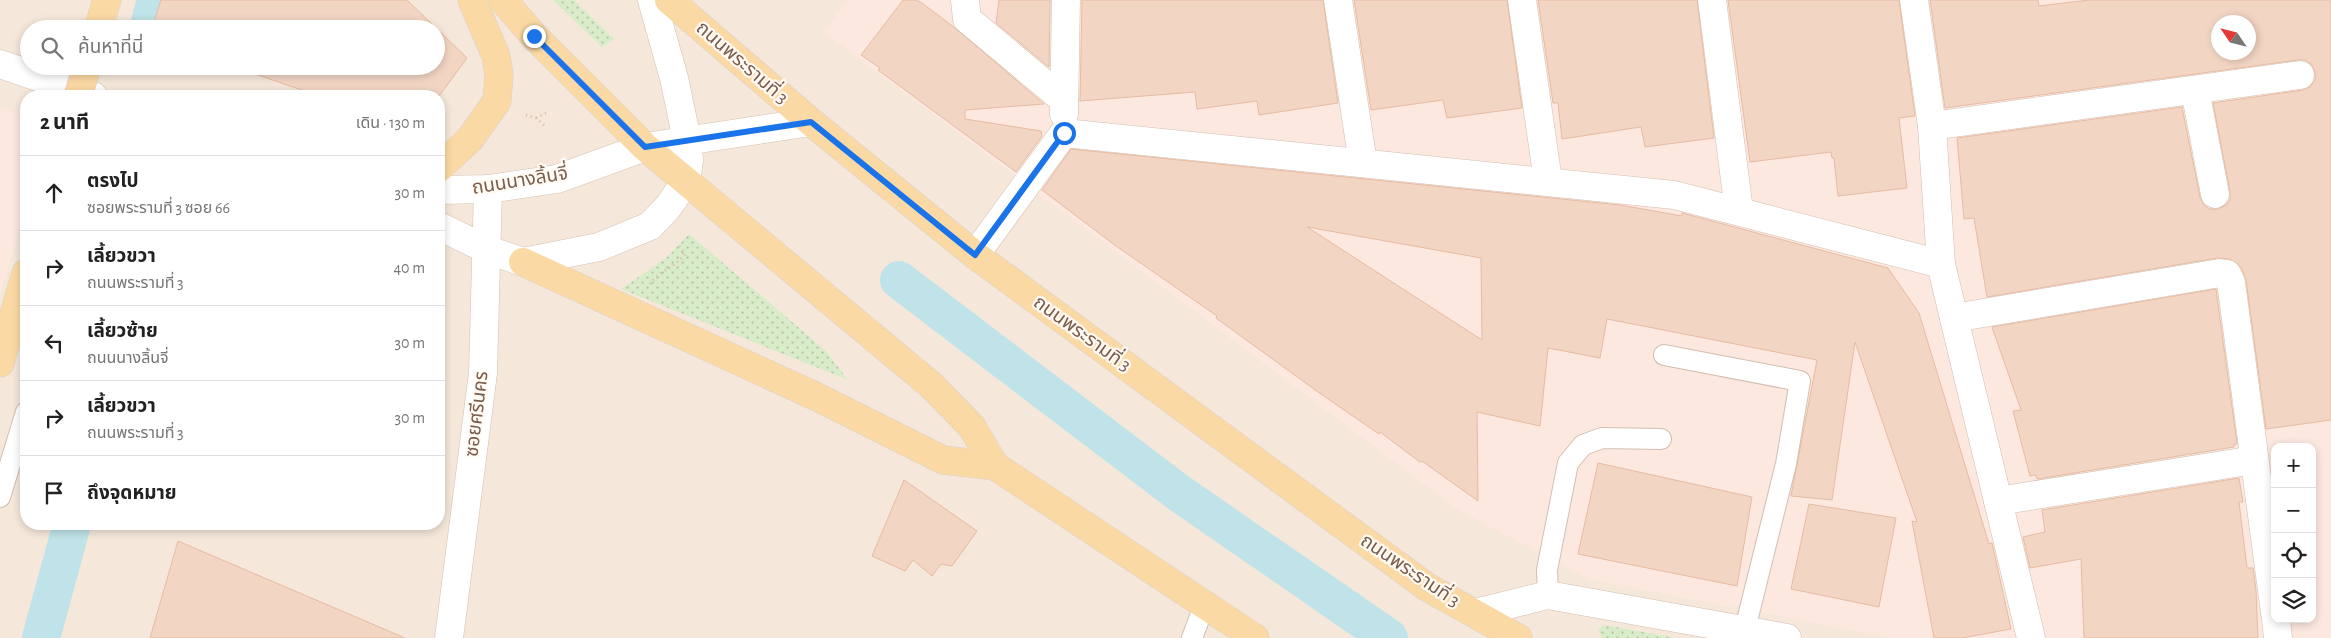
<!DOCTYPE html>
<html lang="th">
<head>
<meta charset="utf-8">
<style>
	body { margin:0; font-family:"Alegreya Sans","Noto Sans Thai",sans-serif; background:#f6f6f6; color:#222 }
	.controls { position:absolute; right:15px; bottom:15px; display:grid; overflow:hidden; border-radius:10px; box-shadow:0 2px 8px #0003 }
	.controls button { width:45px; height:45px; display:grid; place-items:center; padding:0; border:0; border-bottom:1px solid #e0e0e0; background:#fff; color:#222; font:25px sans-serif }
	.compass { position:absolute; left:2211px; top:15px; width:45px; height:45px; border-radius:50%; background:#fff; box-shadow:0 2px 8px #0003; rotate:305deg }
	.stop { position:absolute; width:15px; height:15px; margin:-11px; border:4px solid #1a73e8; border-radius:50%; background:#fff }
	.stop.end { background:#1a73e8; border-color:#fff; box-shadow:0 1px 5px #0008 }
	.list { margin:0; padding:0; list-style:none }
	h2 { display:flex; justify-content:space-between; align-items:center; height:65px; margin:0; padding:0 20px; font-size:21px }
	h2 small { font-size:16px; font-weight:400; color:#767676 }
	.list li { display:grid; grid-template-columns:32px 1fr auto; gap:15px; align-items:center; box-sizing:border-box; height:75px; padding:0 20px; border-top:1px solid #e0e0e0 }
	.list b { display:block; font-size:19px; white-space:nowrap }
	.list p { margin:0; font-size:16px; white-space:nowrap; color:#767676 }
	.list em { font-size:16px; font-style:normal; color:#767676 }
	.icon { flex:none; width:28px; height:28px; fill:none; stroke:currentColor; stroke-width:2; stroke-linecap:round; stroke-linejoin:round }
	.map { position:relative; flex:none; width:2331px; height:638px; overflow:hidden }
	.search { position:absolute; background:#fff; box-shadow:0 2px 8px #0003; left:20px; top:20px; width:425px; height:55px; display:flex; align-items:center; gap:12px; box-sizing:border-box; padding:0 18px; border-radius:28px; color:#767676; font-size:19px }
	.panel { position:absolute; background:#fff; box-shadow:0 2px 8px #0003; left:20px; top:90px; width:425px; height:440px; border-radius:20px }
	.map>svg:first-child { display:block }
</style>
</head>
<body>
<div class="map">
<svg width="2331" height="638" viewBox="0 0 2331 638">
	<defs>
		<pattern id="grass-dots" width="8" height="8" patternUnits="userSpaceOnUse" patternTransform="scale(1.25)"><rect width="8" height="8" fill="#d8ecc9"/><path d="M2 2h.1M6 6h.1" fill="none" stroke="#b4c2a5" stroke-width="1.8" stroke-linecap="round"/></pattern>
	</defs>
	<rect width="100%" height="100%" fill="#fdf6ec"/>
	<!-- residential -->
	<path fill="#f5e8da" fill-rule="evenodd" d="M0,0h2331v638h-2331zM2218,22h30v30h-30zM29,29h407v37h-407zM26,96h413v428h-413zM2275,447h37v172h-37z"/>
	<!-- commercial -->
	<g fill="#fde8e0" fill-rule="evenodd">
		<path d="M848,0h1483v638h-439l-303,-59 -130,-69 -635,-478zM2218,22h30v30h-30zM2275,447h37v172h-37z"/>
		<path d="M0,107l26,9v88l-26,92z"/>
	</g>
	<!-- grass -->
	<g fill="url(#grass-dots)">
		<path d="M553,0h21l40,39 -12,8z"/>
		<path d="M689,234l136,116 23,30 -227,-91 45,-31z"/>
		<path d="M1604,625l72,13h-74l-4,-9z"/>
	</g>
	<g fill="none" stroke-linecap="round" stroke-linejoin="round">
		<!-- canal -->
		<g stroke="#bfe3e8" stroke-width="38">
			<path d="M148,29l8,-29"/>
			<path d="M899,280l280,213 210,145"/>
			<path d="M41,638l31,-114"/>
		</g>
	</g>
	<!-- building -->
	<g fill="#f3d5c3" stroke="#e6bba3" fill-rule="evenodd">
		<path d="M161,0h246l60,58 -28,38h-120l-87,-30h204v-37h-284z"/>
		<path d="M903,0h14l5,3 33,25 89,76 -79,6v9l76,12 1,5 -26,36 -138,-102 2,-2 -19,-13z"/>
		<path d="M999,0h51l-1,67 -53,-44z"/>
		<path d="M1082,0h241l15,103 -79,12 -2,-14 -60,8 -2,-17 -115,9z"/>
		<path d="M1354,0h153l15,108 -75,10 -4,-18 -72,10z"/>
		<path d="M1538,0h159l17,138 -69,9 -4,-20 -79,12 -4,-36h-5z"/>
		<path d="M1728,0h171l16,116 -16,2 8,70 -69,8 -4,-38h-2l-1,-6 -81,10z"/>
		<path d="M1930,0h108l1,6 50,-6h242v420l-65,9 -20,-149 -5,-13 -11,-8 -13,-1 -230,39 -13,-79 -10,1 -7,-81 225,-31 18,90 4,8 5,4h9l8,-4 4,-5v-8l-17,-89 90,-13 7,-3 5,-7v-8l-3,-7 -7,-5h-7l-353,48zM2218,22h30v30h-30z"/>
		<path d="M1071,149l549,56 62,11v-3l206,55 31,45 70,231 3,-1 19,86 -49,9h-28l-22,-117 5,1 -62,-180 -23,158 -41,-4 26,-136 -210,-41 -7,39 -52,-10 -8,78 -63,-14 1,89 -56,-40 -2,1 -40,-30 -1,2 -61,-42 -102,-74 1,-2 -101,-70 -74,-56zM1307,227l174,31 1,82z"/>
		<path d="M2216,289l21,155h-3v3l-197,32 -1,-4 -6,1 -17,-65 8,-1 -29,-83z"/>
		<path d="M1598,463l154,34 -15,89 -159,-32z"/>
		<path d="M2239,478l4,24h-4l8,66h6l3,22 2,48h-174l-3,-79 -51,9 -7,-31 22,-5 -3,-22z"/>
		<path d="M904,480l73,51 -25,35 -11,-2 -9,12 -19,-16 -8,11 -33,-15z"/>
		<path d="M1809,504l87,14 -17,89 -88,-18z"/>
		<path d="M178,541l227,97h-255z"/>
	</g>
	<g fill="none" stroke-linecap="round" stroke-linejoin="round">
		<!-- service casing -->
		<g stroke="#d1beb0" stroke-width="22">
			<g id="service">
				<path d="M1664,355l136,26 -14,83 -41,165"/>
				<path d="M0,497l26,-85"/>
				<path d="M1548,595l-1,-25 21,-107 15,-18 19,-7 59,1"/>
				<path d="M1192,638l12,-32"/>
			</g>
		</g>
		<!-- minor casing -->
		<g stroke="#d1beb0" stroke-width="29">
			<g id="minor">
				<path d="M965,0l2,19 97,81"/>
				<path d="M1338,0l25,163"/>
				<path d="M1522,0l26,181"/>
				<path d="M1712,0l27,211"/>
				<path d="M1914,0l18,126 9,138 90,374"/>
				<path d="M2195,90l20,104"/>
				<path d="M1064,114l2,-114"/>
				<path d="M1932,126l368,-51"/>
				<path d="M1064,133l610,62 267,69"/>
				<path d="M975,255l89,-122"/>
				<path d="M1954,318l266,-45 7,1 4,8 44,331"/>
				<path d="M1998,501l256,-41"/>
				<path d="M1475,613l73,-18 239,43"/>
				<path d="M2276,619l2,19"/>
				<path d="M449,638l34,-265 5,-184"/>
			</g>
		</g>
		<!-- secondary casing -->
		<g stroke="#d6c0b0" stroke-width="29">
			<g id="secondary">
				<path d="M0,64l93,32"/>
				<path d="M439,190l49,-1 69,-10 88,-32 166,-25"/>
				<path d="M439,226l49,24 35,12 76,-15 51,-21 18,-19 18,-26 3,-21 -2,-20 -13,-62 -22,-78"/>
			</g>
		</g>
		<!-- primary casing -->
		<g stroke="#dad1cd" stroke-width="29">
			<g id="primary">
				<path d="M503,0l31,36 111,111 286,238 41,42 23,39 260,172"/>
				<path d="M669,0l142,122 164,133 452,332 91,51"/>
				<path d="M98,29l9,-29"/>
				<path d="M439,168l31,-29 27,-38 2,-26 -3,-19 -24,-56"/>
				<path d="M523,262l292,134 128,64 52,6"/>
				<path d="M0,363l26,-90"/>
			</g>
		</g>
		<!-- path -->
		<g stroke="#d9b8a5" stroke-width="3" stroke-dasharray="1 4" stroke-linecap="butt">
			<path d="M526,115l10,3 9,8"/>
			<path d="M536,118l12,-6"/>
			<path d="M650,284c9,-13 26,-17 35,-30l-7,-9"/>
		</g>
		<!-- service -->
		<use href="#service" stroke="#fff" stroke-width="20"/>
		<!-- minor -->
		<use href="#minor" stroke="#fff" stroke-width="28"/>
		<!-- secondary -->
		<use href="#secondary" stroke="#fff" stroke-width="28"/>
		<!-- primary -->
		<use href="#primary" stroke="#fbd9a5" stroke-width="28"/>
		<!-- primary-bridge casing -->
		<g stroke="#dad1cd" stroke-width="29" stroke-linecap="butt">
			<path id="primary-bridge" d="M78,96l9,-30"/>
		</g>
		<!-- primary-bridge -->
		<use href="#primary-bridge" stroke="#fbd9a5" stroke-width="28"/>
	</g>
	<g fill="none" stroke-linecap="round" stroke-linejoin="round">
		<!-- route -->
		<path stroke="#1a73e8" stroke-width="6" d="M534,36l111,111 166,-25 164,133 89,-122"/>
	</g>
	<g text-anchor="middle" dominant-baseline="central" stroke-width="4.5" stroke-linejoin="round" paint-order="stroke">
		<!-- street labels -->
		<g font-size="19" fill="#7a5c4d" stroke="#fffaf3">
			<text transform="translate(742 63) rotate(41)">ถนนพระรามที่ 3</text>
			<text transform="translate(520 181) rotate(-9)">ถนนนางลิ้นจี่</text>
			<text transform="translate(1082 334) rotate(36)">ถนนพระรามที่ 3</text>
			<text transform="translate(477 414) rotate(-83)">ซอยศรีนคร</text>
			<text transform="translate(1410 571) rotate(34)">ถนนพระรามที่ 3</text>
		</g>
	</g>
</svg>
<div class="controls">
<button>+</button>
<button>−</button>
<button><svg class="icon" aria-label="locate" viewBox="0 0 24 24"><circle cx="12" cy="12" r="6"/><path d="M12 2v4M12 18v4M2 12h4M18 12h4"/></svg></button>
<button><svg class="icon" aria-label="layers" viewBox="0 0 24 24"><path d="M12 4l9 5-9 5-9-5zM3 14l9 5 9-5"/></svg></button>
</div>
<svg class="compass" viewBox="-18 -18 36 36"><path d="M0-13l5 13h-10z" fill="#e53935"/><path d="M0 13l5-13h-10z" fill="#767676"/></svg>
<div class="stop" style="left:1064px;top:133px"></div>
<div class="stop end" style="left:534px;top:36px"></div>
<div class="search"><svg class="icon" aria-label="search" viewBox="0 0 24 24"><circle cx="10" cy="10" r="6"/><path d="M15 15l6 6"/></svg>ค้นหาที่นี่</div>
<section class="panel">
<h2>2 นาที<small>เดิน · 130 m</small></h2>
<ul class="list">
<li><svg class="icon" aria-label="ahead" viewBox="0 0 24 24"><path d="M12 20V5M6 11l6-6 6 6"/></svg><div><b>ตรงไป</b><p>ซอยพระรามที่ 3 ซอย 66</p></div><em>30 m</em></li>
<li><svg class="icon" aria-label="right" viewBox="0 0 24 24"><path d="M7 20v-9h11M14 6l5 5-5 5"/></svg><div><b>เลี้ยวขวา</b><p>ถนนพระรามที่ 3</p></div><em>40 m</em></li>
<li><svg class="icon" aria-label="left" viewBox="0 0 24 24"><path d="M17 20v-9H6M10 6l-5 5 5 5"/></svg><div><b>เลี้ยวซ้าย</b><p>ถนนนางลิ้นจี่</p></div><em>30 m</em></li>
<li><svg class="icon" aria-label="right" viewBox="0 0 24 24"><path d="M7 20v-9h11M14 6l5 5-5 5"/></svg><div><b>เลี้ยวขวา</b><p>ถนนพระรามที่ 3</p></div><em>30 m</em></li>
<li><svg class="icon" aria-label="arrive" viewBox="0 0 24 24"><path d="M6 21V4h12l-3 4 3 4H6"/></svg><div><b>ถึงจุดหมาย</b></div></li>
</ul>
</section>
</div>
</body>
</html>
